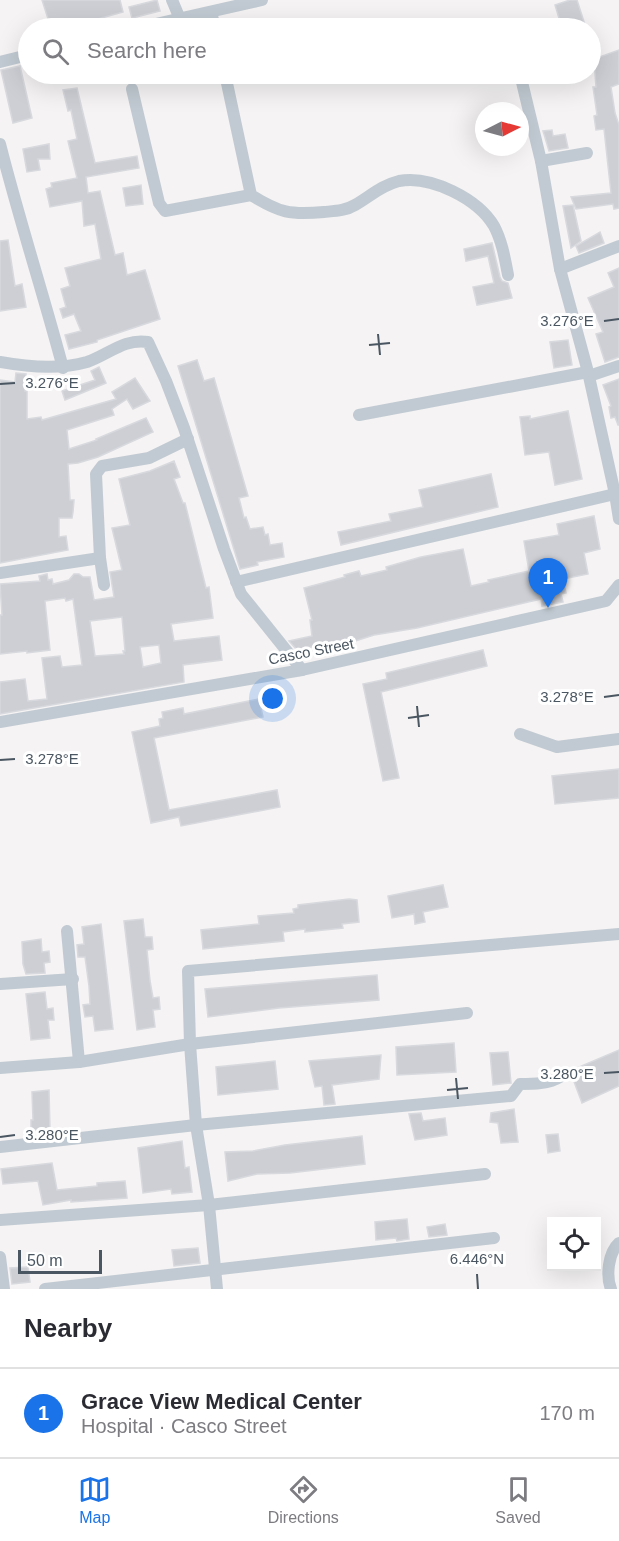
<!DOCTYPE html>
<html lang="en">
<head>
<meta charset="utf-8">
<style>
	body { margin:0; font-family:Arial,sans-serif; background:#f7f7f7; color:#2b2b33 }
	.controls { position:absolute; right:18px; bottom:18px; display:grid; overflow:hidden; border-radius:0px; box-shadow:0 6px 24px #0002 }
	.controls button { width:54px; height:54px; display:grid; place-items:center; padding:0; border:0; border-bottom:2px solid #e1e1e2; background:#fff; color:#2b2b33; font:30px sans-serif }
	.compass { position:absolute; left:475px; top:102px; width:54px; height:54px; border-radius:50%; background:#fff; box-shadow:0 6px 24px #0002; rotate:84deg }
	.scale { position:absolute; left:18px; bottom:15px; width:84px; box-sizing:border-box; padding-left:6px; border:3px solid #4a5661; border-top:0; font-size:16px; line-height:21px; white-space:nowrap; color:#4a5661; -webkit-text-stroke:4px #fff; paint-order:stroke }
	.you { position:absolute; left:273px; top:699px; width:21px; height:21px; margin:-15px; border:4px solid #fff; border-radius:50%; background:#1a73e8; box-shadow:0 0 0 9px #1a73e833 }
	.badge { display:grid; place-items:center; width:39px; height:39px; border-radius:50%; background:#1a73e8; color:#fff; font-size:20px; font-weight:700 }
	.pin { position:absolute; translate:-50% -50px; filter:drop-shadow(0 2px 3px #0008) }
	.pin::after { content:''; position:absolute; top:32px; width:21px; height:18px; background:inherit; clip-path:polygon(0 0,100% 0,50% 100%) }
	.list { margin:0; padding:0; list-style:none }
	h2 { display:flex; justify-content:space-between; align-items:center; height:78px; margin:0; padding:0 24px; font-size:26px }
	h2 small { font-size:20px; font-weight:400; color:#7c7c81 }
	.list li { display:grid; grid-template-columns:39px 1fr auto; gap:18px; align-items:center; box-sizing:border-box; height:90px; padding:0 24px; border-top:2px solid #e1e1e2 }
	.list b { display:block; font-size:22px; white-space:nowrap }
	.list p { margin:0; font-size:20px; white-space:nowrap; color:#7c7c81 }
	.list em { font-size:20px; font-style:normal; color:#7c7c81 }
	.icon { flex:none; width:33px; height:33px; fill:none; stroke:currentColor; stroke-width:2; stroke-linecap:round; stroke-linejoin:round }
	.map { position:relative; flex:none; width:619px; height:1289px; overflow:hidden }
	.search { position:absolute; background:#fff; box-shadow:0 6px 24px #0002; left:18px; right:18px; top:18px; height:66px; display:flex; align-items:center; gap:15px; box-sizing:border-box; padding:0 21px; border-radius:33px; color:#7c7c81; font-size:22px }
	.sheet { height:168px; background:#fff }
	nav { display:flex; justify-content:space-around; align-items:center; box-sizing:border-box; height:84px; border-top:2px solid #e1e1e2; background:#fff; font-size:16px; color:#7c7c81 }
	nav a { display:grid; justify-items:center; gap:3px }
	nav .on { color:#1a73e8 }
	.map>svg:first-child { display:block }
</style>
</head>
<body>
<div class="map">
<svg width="619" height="1289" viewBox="0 0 619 1289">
	<rect width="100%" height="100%" fill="#f5f3f3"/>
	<!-- building -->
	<g fill="#cdcfd5" stroke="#d7d9de" stroke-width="1.5" fill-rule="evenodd">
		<path d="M42,0h78l3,12 -25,7 1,5 -11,3 1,1h-38z"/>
		<path d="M157,0l3,11 -28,7 -3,-11z"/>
		<path d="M570,0h7l9,28h-24l-7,-23z"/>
		<path d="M619,50v34l-8,3 4,26 4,12v83l-5,1 -1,-5 -37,5 -5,-12 40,-4 -7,-64 -8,1 -2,-14 3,-1 -4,-28h3l-2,-28z"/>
		<path d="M20,66l12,52 -19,5 -12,-53z"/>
		<path d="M77,88l18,75 42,-7 2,12 -53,9 2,16 12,-2 15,64 8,-2 4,22 18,-5 15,49 -63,21v2l-28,7 -4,-14 16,-4 -7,-17 -11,4 -3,-9 6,-2 -5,-18 9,-3 -5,-18 36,-9 -6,-35 -11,2 -2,-25 -32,6 -4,-18 6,-2 -1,-4 26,-5 -9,-37 9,-2 -6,-29 -3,1 -5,-21z"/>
		<path d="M552,130l1,6 12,-2 3,14 -19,3 -6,-20z"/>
		<path d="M49,144l1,15h-12l2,11 -13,2 -4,-23z"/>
		<path d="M141,185l2,19 -17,2 -3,-18z"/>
		<path d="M573,205l8,36 -10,7 -8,-42z"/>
		<path d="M600,232l4,11 -25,10 -3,-7z"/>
		<path d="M8,240l7,46 7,-2 4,23 -26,4v-70z"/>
		<path d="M492,243l8,34 2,4 6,2 4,15 -35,7 -4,-18 21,-4 -6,-27 -22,5 -2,-12z"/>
		<path d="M619,268v89l-14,5 -9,-28 7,-2 -15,-34 26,-11 -6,-14z"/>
		<path d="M568,340l4,25 -18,3 -4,-26z"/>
		<path d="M197,360l7,21 10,-3 34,118 -9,2 5,20 2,-1 4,12 13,-2 2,8 3,-1 2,11 12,-2 2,14 -27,5 1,3 -18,4 -62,-203z"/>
		<path d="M99,367l7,16 -41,17 -3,-9 33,-11 -4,-9z"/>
		<path d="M16,373l10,1 -1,17h2v28l14,-2 1,3 74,-21 -4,-7 23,-14 15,23 -17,8 -6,-10 -15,10 2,6 -47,15 2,19 28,-9 -1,-1 50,-21 7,14 -55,25 -20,6 -10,1 2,36h4l-1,12 -1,6h-13v19l7,-1 2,14 -68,13v-183l15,2z"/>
		<path d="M619,379v46h-1l-3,-8 -4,1 -2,-11 2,-1 -8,-21z"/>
		<path d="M568,411l14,68 -27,6 -6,-33 -24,3 -5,-38 10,-1v3z"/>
		<path d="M174,461l6,16 -6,2 9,24h2l21,85 3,-1 4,31 -42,6 3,17 45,-5 3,24 -39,5 1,17 -184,32v-32l25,-3 3,22 19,-2 -5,-41 18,-2 2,11 20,-2 -9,-66 -7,2 -1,-3 -20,3 5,49 -23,3v-2l-27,3v-39h2l-2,-31 40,-3 -1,-5 8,-2 1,6 4,-1 1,5 16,-4 5,-6h5l4,3h7l4,23 20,-3 -4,-25 12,-2 -10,-42 18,-3 -11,-46 31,-8zM122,617l3,34h-2l1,3 -29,2 -5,-35zM159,645l2,18 -18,4 -3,-20z"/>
		<path d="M491,474l7,33 -157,38 -3,-13 53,-11 -2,-7 34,-7 -4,-17z"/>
		<path d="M594,516l6,33 -16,4 4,21 -25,5 3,14 -5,1 2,8 -21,4 -1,-7 -124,29 -43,7 -41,13 -2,-5 -34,7 -8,-9 23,-5 -2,-16h2l-8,-32 41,-11 -1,-2 15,-4 2,5 26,-6 -1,-3 35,-10 42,-8 8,37 18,-4 -1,-2 41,-9 -5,-30 35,-6 -2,-11z"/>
		<path d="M483,650l4,16 -106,26 18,86 -16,3 -20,-97 24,-5 -1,-6z"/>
		<path d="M259,699l4,18 -109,21 15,72 108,-20 3,17 -99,19 -2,-9 -28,6 -19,-91 28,-6 -1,-7 4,-1 -1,-6 21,-4 1,6z"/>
		<path d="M619,769v29l-64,6 -3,-28z"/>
		<path d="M443,885l5,22 -25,5 2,10 -10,2 -1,-10 -22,4 -4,-22z"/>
		<path d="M349,899l8,1 2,22 -17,2 1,4 -38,4v-3l-22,3 1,9 -81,8 -2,-19 58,-6 -1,-8 36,-3 -1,-4 5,-1v-3z"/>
		<path d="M143,919l2,18h7l1,12 -6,1 3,31 3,17 6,-1 1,12 -7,1 2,17 -18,3 -13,-109z"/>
		<path d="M101,924l12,105 -18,2 -2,-15 -8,1 -2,-12 7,-1 -1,-18 -4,-29h-7l-1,-12 7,-1 -2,-17z"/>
		<path d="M41,939l1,13 7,-1 1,11 -6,1 1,10 -19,1 -3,-10 -1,-22z"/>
		<path d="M377,975l2,25 -100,8 -71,9 -3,-28z"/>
		<path d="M45,992l2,17 6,-1 1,12h-6l2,18 -19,2 -5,-46z"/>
		<path d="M454,1043l2,29 -59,3 -1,-28z"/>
		<path d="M619,1050v36l-37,17 -12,-32z"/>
		<path d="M508,1052l3,31 -18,2 -3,-32z"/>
		<path d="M381,1055l-2,24 -47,6 3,19 -11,1 -2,-19 -7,1 -6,-26z"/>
		<path d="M275,1061l3,28 -60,6 -2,-28z"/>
		<path d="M49,1090l1,40h-19v-10h2l-1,-28z"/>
		<path d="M514,1109l4,33 -17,1 -3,-20 -8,-1 1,-9z"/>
		<path d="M421,1113l2,8 22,-3 2,17 -32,5 -6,-26z"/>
		<path d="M558,1134l2,17 -12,2 -2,-18z"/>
		<path d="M362,1136l3,28 -75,9 -33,1 -29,7 -3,-29 28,-1 32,-6z"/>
		<path d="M182,1141l3,27 4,-1 3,25 -20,2 -1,-5 -28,4 -5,-45z"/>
		<path d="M52,1163l5,27 40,-4v-3l28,-2 2,17 -56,4v-2l-28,5 -5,-24 -35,3 -2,-15z"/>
		<path d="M407,1219l2,20 -12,2 -1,-3 -20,2 -1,-18z"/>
		<path d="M445,1224l2,11 -18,2 -2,-10z"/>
		<path d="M198,1248l2,15 -26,3 -2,-16z"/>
		<path d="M28,1267l2,15 -18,2 -2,-16z"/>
	</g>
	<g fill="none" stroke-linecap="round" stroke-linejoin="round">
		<!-- minor -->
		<g stroke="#c1cad2" stroke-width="12">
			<path d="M172,0l8,19"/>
			<path d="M211,12l4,16"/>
			<path d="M138,28l124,-28"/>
			<path d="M0,62l28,-7"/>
			<path d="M225,74l26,121c29,18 39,20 73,17 11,-1 21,-1 31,-7 14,-8 27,-20 44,-24 32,-6 79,18 95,45 8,15 11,33 14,49"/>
			<path d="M520,74l21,87 19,108 28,103 27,122 4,25"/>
			<path d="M132,89l27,114 6,8 86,-16"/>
			<path d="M0,144c19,75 43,149 63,224"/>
			<path d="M541,161l46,-8"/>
			<path d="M560,269l59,-23"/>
			<path d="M0,362c28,5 59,8 87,0 21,-7 37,-24 61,-20l18,39 18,47 40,121 17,45 61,76"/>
			<path d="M589,376l30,-10"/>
			<path d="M359,415l229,-43"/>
			<path d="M0,573l100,-15"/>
			<path d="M236,582l379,-88"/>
			<path d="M104,585l-4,-27 -4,-84 6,-8 47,-8 39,-19"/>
			<path d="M0,722l302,-52 304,-69 13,-16"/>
			<path d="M520,734l37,13 62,-8"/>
			<path d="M67,931l12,131"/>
			<path d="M0,984l73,-5"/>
			<path d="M0,1068l79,-6 111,-18 277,-31"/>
			<path d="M0,1147l196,-22 315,-29 9,-12c13,0 29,0 40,-7"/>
			<path d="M0,1220l209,-15 276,-31"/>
			<path d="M0,1257l4,32"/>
			<path d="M45,1289l449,-51"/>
			<path d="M217,1289l-8,-84 -13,-80 -6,-81 -2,-73 431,-37"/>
			<path d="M611,1289c-5,-13 -3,-36 8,-46"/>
		</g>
	</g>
	<!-- ticks -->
	<path fill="none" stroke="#4a5661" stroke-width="2" d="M604,321l15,-2M378,334l2,21M369,345l21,-2M0,384l15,-1M604,697l15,-2M417,706l2,21M408,718l21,-3M0,760l15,-1M604,1073l15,-1M456,1078l2,21M447,1090l21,-2M0,1137l15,-2M477,1274l1,15"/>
	<g text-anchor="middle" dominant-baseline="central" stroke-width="6" stroke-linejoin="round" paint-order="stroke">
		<!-- street labels -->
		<g font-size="15" fill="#4a5661" stroke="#fff">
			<text transform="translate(311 651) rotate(-11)">Casco Street</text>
		</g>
	</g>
	<g font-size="15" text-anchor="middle" fill="#4a5661" stroke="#fff" stroke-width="6" stroke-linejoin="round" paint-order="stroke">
		<text x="567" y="326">3.276°E</text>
		<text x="52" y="388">3.276°E</text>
		<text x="567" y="702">3.278°E</text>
		<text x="52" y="764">3.278°E</text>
		<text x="567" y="1079">3.280°E</text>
		<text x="52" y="1140">3.280°E</text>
		<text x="477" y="1264">6.446°N</text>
	</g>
</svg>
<div class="controls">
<button><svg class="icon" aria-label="locate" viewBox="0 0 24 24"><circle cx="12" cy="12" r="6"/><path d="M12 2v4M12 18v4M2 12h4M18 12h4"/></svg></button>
</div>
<svg class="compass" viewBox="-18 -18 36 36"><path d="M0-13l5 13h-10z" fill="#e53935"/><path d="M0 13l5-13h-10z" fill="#7c7c81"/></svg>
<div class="scale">50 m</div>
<div class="you"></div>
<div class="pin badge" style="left:548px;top:608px">1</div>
<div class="search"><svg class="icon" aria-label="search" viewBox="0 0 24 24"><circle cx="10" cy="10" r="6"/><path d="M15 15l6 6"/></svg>Search here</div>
</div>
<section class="sheet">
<h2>Nearby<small></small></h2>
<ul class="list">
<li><span class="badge">1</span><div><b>Grace View Medical Center</b><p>Hospital · Casco Street</p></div><em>170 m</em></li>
</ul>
</section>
<nav>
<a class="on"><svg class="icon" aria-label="map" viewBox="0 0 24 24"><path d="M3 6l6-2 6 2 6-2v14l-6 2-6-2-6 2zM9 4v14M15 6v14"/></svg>Map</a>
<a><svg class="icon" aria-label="directions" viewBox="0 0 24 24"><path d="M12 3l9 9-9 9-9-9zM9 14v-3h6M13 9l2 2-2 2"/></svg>Directions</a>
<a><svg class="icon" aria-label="saved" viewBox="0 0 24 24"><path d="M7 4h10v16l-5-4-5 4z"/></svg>Saved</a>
</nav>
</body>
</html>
